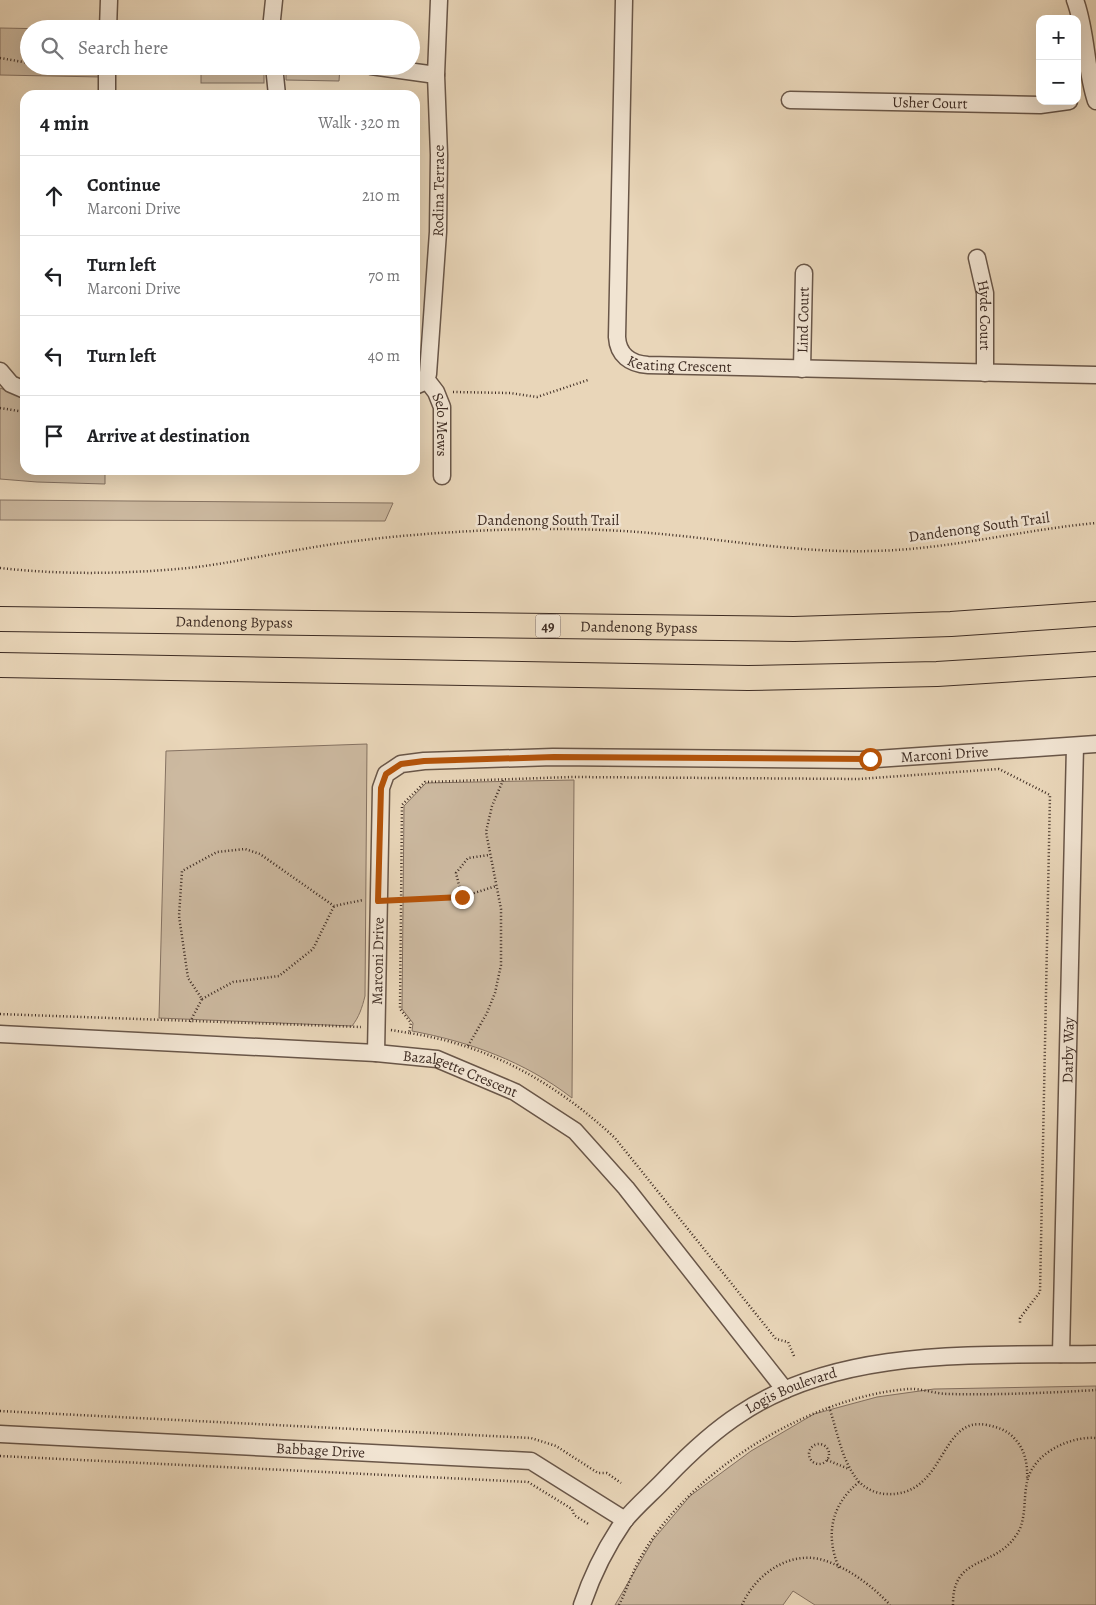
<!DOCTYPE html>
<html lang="en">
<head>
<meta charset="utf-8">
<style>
	body { margin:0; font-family:Alegreya,serif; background:#f6f6f6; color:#202124 }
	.controls { position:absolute; right:15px; top:15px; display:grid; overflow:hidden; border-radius:10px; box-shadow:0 5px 20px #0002 }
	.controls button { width:45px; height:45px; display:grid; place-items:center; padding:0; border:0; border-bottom:1px solid #e0e0e0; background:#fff; color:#202124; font:25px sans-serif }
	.stop { position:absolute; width:15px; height:15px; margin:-11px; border:4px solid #b45309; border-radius:50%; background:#fff }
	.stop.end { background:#b45309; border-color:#fff; box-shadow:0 1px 5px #0008 }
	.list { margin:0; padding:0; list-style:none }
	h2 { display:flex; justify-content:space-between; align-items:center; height:65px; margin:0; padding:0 20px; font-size:21px }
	h2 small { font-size:16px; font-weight:400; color:#757577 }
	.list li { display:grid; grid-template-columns:32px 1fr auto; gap:15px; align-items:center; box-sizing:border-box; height:80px; padding:0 20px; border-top:1px solid #e0e0e0 }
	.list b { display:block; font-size:19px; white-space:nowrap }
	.list p { margin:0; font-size:16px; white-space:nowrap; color:#757577 }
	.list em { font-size:16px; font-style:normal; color:#757577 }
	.icon { flex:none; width:28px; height:28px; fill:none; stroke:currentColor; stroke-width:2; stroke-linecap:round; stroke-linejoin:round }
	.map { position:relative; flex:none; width:1096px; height:1605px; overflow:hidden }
	.search { position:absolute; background:#fff; box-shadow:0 5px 20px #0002; left:20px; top:20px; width:400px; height:55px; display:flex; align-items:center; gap:12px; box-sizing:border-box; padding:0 18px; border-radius:28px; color:#757577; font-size:19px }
	.panel { position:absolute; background:#fff; box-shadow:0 5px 20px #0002; left:20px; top:90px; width:400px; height:385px; border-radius:15px }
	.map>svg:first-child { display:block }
</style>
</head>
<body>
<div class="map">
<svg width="1096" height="1605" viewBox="0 0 1096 1605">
	<rect width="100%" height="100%" fill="#e9d6b9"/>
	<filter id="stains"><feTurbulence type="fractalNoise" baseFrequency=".004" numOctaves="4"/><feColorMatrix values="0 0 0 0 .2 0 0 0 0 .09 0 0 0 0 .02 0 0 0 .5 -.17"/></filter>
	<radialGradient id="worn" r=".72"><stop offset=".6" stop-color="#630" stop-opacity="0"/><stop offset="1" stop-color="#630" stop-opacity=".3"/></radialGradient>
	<!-- green -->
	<g fill="#ccb9a0" stroke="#857262">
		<path d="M0,28l53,1h-24v37h73v11l-102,-2z"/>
		<rect x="201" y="66" width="63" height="17"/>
		<path d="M286,66h54l-1,15 -53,-1z"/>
		<path d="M0,388l25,10v72h80v14l-68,-2 -37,-3z"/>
		<path d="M0,500l393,3 -8,18 -385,-1z"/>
		<path d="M367,744l-2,252c-3,12 -6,21 -13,30l-193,-8 7,-267z"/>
		<path d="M574,780l-2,318c-48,-37 -102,-56 -160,-67l1,-8 -11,-14 2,-203 22,-23z"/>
		<path d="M1096,1386v219h-281l-22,-14 -10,14h-168l38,-65 37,-44 61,-45 63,-37 63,-17 57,-8z"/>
	</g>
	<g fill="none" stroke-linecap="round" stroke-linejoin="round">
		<!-- minor casing -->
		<g stroke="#695648" stroke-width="19">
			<g id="minor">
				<path id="s1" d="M624,0l-7,337c1,18 13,27 31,28l448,10"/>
				<path d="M1075,0c12,32 10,68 21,101"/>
				<path d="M108,29l1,-29"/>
				<path d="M271,29l3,-29"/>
				<path d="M274,66l3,29"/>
				<path d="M371,66l65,9"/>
				<path d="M107,95v-29"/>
				<path id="s2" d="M790,100l250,5 29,-4"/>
				<path id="s3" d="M977,258l8,35v80"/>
				<path id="s4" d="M802,369l2,-96"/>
				<path d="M0,371l11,13 14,6"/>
				<path id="s5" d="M426,379l10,13 6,15v69"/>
				<path id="s6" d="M415,386l7,-3 6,-9 10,-142 1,-77 -3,-80 3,-75"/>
				<path id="s7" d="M0,1034l376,19 61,6 78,33 60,39 51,57 159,202"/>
				<path id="s8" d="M376,1053l5,-265 5,-14 15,-10 23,-3 129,-4 308,3 235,-16"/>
				<path id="s9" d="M1061,1354l14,-608"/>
				<path id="s10" d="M0,1434l531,27 94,59"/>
				<path id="s11" d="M582,1605c10,-30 24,-58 42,-84 12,-15 29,-29 42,-43 23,-24 46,-46 74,-64 101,-68 240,-58 356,-60"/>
			</g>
		</g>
		<!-- highway casing -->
		<g stroke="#3e2c23" stroke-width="26">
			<g id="highway">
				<path id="s12" d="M0,619l794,10 157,-5 145,-10"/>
				<path d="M0,665l748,13 189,-4 159,-10"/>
			</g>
		</g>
		<!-- path -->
		<g stroke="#3e2c23" stroke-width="2.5" stroke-dasharray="1 2.5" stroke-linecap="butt">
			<path d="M0,58l29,5"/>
			<path d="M225,66h6"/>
			<path d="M453,392l57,1 27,4 51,-17"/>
			<path d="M0,408l25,4"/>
			<path d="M0,568c63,7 125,6 188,0 38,-4 77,-13 115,-19 56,-10 113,-15 170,-18 59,-3 119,-3 177,2 74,6 147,20 221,18 76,-1 149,-21 225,-28"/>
			<path d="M462,897l-6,-24 12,-15 21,-3"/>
			<path d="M394,900l68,-3 34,-11"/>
			<path d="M202,999l31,-17 46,-6 34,-27 21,-43"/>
			<path d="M0,1014l361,13"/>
			<path d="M190,1022l12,-23 -14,-21 -9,-62 3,-45 35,-19 28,-3 15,5 74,52 29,-6"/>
			<path d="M391,1030l18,3"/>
			<path d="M468,1046l19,-33 8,-20 6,-28v-56l-15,-77 6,-26 12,-28"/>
			<path d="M794,1356l-6,-14 -12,-3 -161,-201c-59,-55 -126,-93 -206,-105l2,-10 -11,-14 2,-204 23,-23 147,-5 288,2 139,-10 51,26 -10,497 -20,26v7"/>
			<path d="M829,1407c8,23 12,51 27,71 6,9 18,15 29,16 62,4 53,-79 102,-69 10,2 20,5 27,13 11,11 14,27 13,42"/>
			<path d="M0,1411l531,27 25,8 42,27h9l14,10"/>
			<circle cx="819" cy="1454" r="10"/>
			<path d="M0,1456l528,26 44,27 2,6 16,10"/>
			<path d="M827,1460l22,9"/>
			<path d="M839,1568c-14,-33 -8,-63 20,-86"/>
			<path d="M619,1605c8,-16 13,-33 22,-48 48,-86 169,-160 267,-168 13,-1 27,5 41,5 49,1 98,-1 147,-4"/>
			<path d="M742,1605c13,-30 47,-55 81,-45 24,7 51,27 67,45"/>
			<path d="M953,1605c-1,-49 40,-37 62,-68 12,-15 8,-37 12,-55 6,-29 43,-46 69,-44"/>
		</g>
		<!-- minor -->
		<use href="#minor" stroke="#f1e4d2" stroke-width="16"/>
		<!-- highway -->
		<use href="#highway" stroke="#e9d6b9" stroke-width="24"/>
	</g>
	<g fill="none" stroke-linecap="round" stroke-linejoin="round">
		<!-- route -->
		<path stroke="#b45309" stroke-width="6" d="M462,897l-84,4 3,-113 5,-14 15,-10 23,-3 130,-4 316,2"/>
	</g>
	<g text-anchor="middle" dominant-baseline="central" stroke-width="5" stroke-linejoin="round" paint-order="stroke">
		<!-- shield labels -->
		<rect fill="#f1e4d2" stroke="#746358" stroke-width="1" x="535.5" y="614.5" width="25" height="23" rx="4"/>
		<g font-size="14" font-weight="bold" fill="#3e2c23">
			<text x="548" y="626">49</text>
		</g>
		<!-- street labels -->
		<g font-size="15" fill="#3e2c23" stroke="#f1e4d2">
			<text stroke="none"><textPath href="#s2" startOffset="140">Usher Court</textPath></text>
			<text stroke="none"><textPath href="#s6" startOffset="202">Rodina Terrace</textPath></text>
			<text stroke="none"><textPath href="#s3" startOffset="58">Hyde Court</textPath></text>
			<text stroke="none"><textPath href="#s4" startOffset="49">Lind Court</textPath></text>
			<text stroke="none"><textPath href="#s1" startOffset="415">Keating Crescent</textPath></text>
			<text stroke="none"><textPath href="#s5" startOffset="50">Selo Mews</textPath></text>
			<text x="548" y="520">Dandenong South Trail</text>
			<text transform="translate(979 527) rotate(-8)">Dandenong South Trail</text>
			<text stroke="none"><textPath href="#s12" startOffset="234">Dandenong Bypass</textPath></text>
			<text stroke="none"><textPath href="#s12" startOffset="639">Dandenong Bypass</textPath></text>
			<text stroke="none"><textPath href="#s8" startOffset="842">Marconi Drive</textPath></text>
			<text stroke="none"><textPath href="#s8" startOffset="92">Marconi Drive</textPath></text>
			<text stroke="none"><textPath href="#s9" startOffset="304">Darby Way</textPath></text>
			<text stroke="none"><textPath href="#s7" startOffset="464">Bazalgette Crescent</textPath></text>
			<text stroke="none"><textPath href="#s11" startOffset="309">Logis Boulevard</textPath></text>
			<text stroke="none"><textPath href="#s10" startOffset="321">Babbage Drive</textPath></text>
		</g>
	</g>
	<rect width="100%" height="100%" filter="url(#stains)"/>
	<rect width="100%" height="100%" fill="url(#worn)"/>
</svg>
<div class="controls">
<button>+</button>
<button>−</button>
</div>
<div class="stop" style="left:870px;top:759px"></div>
<div class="stop end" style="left:462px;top:897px"></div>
<div class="search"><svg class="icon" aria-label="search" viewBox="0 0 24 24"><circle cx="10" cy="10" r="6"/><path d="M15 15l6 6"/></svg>Search here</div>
<section class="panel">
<h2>4 min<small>Walk · 320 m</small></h2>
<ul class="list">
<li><svg class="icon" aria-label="ahead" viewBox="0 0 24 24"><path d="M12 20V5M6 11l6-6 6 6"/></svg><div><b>Continue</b><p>Marconi Drive</p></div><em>210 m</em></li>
<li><svg class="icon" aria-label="left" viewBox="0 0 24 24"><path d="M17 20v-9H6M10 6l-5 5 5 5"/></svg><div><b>Turn left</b><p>Marconi Drive</p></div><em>70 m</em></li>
<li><svg class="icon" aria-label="left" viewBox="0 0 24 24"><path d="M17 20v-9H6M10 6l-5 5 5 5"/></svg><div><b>Turn left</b></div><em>40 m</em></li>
<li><svg class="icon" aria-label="arrive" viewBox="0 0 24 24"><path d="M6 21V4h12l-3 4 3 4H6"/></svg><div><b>Arrive at destination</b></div></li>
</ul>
</section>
</div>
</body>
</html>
